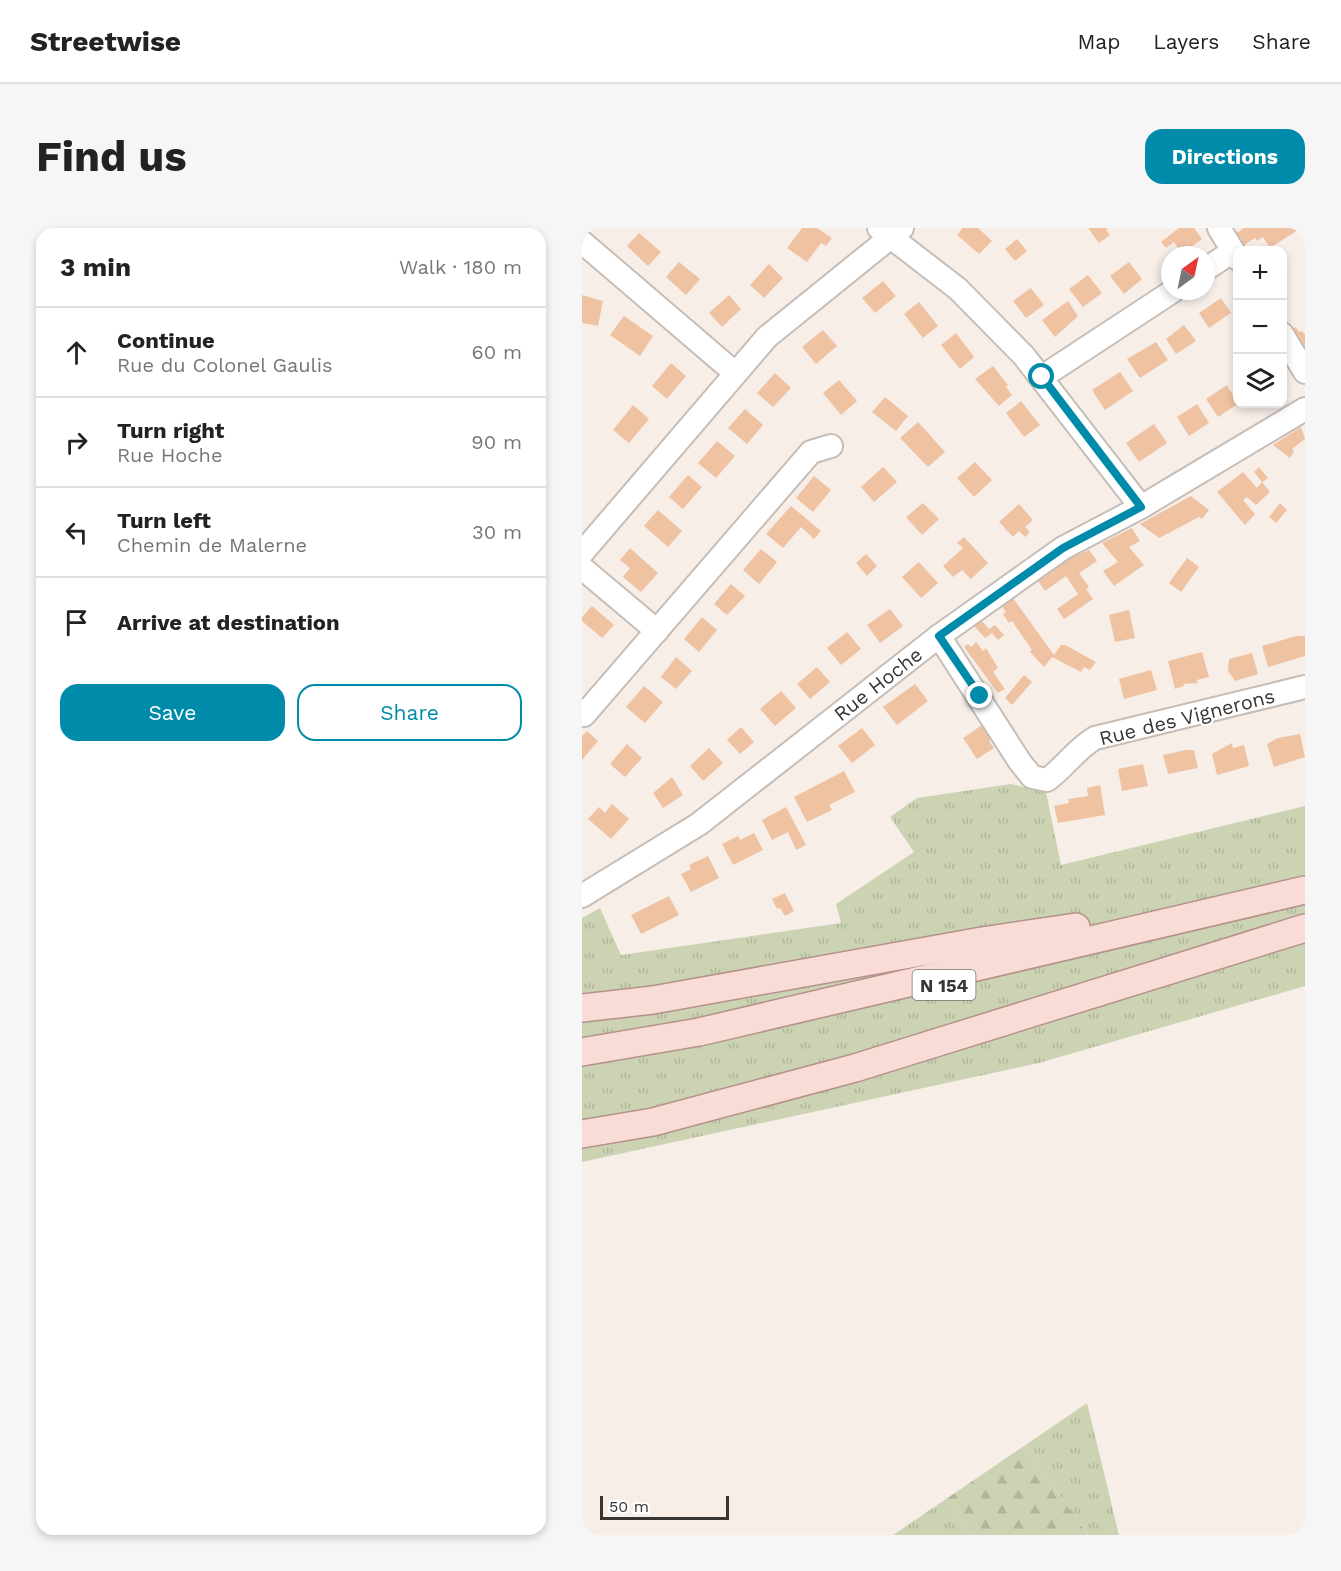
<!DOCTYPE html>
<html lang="en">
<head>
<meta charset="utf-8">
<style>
	body { margin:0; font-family:"Work Sans",sans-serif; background:#f6f6f6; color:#222 }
	.controls { position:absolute; right:18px; top:18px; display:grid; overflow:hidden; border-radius:12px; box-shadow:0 3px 9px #0003 }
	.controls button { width:54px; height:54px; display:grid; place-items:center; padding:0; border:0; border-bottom:2px solid #e0e0e0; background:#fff; color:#222; font:30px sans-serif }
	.compass { position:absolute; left:579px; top:18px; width:54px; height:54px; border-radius:50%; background:#fff; box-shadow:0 3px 9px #0003; rotate:33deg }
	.scale { position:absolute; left:18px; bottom:15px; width:129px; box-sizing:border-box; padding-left:6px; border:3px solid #373431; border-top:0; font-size:16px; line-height:21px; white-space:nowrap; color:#373431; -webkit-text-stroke:4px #fff; paint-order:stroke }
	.stop { position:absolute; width:18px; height:18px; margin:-14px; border:4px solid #018baa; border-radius:50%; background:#fff }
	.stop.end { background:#018baa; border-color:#fff; box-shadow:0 2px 6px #0008 }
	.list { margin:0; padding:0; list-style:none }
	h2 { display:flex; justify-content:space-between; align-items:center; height:78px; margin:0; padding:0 24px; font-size:26px }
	h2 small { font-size:20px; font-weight:400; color:#767676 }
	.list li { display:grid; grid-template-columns:39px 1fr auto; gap:18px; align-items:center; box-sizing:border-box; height:90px; padding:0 24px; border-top:2px solid #e0e0e0 }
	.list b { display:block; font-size:22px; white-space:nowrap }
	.list p { margin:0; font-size:20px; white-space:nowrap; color:#767676 }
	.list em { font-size:20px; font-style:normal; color:#767676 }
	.actions { display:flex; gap:12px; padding:18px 24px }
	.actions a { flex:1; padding:14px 0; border:2px solid #018baa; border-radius:18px; text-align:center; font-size:21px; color:#018baa }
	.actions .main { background:#018baa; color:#fff }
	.icon { flex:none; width:33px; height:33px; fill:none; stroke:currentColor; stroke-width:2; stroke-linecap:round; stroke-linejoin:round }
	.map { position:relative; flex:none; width:723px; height:1307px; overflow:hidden; border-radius:18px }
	header { display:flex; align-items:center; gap:36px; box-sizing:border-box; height:84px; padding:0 30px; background:#fff; border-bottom:2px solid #e0e0e0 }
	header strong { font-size:28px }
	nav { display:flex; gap:33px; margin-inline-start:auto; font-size:21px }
	.intro { display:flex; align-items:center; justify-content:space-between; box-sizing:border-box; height:144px; padding:0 36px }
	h1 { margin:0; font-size:42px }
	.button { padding:15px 27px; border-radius:18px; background:#018baa; color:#fff; font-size:21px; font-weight:700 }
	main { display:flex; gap:36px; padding:0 36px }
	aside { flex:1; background:#fff; border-radius:18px; box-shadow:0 3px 9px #0003 }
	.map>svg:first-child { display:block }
</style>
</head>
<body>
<header>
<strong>Streetwise</strong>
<nav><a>Map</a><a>Layers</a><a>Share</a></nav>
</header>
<div class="intro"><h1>Find us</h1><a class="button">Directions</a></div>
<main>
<aside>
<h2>3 min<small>Walk · 180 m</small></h2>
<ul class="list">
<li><svg class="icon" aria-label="ahead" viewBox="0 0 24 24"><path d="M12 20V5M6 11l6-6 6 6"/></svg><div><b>Continue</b><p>Rue du Colonel Gaulis</p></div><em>60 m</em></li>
<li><svg class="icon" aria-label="right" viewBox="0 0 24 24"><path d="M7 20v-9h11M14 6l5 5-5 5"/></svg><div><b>Turn right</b><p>Rue Hoche</p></div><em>90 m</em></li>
<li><svg class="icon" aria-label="left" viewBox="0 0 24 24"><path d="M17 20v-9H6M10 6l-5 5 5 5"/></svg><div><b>Turn left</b><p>Chemin de Malerne</p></div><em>30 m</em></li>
<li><svg class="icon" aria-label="arrive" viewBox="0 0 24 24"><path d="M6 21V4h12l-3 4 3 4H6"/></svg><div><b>Arrive at destination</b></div></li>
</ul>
<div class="actions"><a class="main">Save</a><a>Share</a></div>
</aside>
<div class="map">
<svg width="723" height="1307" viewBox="0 0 723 1307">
	<defs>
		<pattern id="grass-tufts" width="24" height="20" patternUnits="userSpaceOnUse" patternTransform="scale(1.5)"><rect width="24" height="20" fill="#ccd3b3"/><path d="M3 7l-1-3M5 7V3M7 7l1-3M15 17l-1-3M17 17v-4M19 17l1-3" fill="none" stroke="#b0b69a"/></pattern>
		<pattern id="forest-firs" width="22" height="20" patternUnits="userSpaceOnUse" patternTransform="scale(1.5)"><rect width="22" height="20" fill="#ccd3b3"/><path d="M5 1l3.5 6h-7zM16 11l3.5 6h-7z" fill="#b0b69a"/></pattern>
	</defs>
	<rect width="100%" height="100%" fill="#f7eee8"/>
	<!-- grass -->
	<g fill="url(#grass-tufts)">
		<path d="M429,556l35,8 15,73 244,-59v180l-266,77 -457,99v-244l18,-10 21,47 220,-32 -5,-19 78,-52 -24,-35 27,-19z"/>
		<path d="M505,1175l32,132h-31l-64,-89z"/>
		<path d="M364,1271l25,36h-78z"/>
	</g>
	<!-- forest -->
	<path fill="url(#forest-firs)" d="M442,1218l64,89h-117l-25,-36z"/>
	<!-- building -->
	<g fill="#efc2a2">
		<path d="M220,0h15l15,10 -6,8 -5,-3 -14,19 -20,-14z"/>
		<path d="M381,0h15l14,13 -13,13 -22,-19z"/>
		<path d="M506,0h20l-2,2 4,5 -11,8z"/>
		<path d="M597,0h15l8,11 -20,15 -8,-12 -8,6 -5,-6z"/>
		<path d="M662,0h57l-31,20 -7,-11 -6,4 -2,-3 -14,9 -7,-12z"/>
		<path d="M57,5l22,19 -13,14 -21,-20z"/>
		<path d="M435,11l10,12 -12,10 -10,-12z"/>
		<path d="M97,34l21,17 -14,16 -20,-18z"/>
		<path d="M547,34l13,17 -18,15 -14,-18z"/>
		<path d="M187,36l14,14 -19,20 -14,-13z"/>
		<path d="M506,47l14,18 -19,14 -14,-18z"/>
		<path d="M301,53l13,15 -21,17 -13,-15z"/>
		<path d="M449,60l13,17 -18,13 -13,-17z"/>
		<path d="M0,67l21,6 -5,25 -16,-3z"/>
		<path d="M147,67l12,14 -19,18 -13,-14z"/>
		<path d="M639,70l10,15 -22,15 -10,-15z"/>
		<path d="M486,73l10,15 -23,21 -13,-17z"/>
		<path d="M337,74l19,24 -15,12 -19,-24z"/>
		<path d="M42,88l29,20 -13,20 -30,-21z"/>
		<path d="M602,97l12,16 -20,13 -10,-15z"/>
		<path d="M714,99l3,5 3,-1 3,4v16l-15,-21z"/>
		<path d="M241,102l14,16 -21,18 -14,-17z"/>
		<path d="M374,105l18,24 -14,12 -19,-24z"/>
		<path d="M574,114l12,18 -28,18 -13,-19z"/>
		<path d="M89,135l15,13 -19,23 -15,-13z"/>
		<path d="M411,138l15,19 -2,2 6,8 -13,11 -24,-27z"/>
		<path d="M538,144l13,19 -28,19 -13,-20z"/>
		<path d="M193,145l16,15 -18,19 -16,-14z"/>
		<path d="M257,152l18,21 -16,14 -18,-22z"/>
		<path d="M645,157l11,19 -20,13 -12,-18z"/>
		<path d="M303,169l23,19 -12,15 -24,-19z"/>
		<path d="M439,173l19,24 -16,12 -18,-24z"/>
		<path d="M615,176l12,19 -20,13 -12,-19z"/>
		<path d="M51,177l16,14 -20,24 -16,-13z"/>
		<path d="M163,181l18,16 -16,19 -19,-16z"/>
		<path d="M336,194l27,30 -17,15 -28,-29z"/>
		<path d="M572,196l13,19 -28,19 -13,-19z"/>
		<path d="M719,199l4,12 -13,10 2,2 -4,7 -17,-13z"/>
		<path d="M135,213l18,15 -19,22 -18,-15z"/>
		<path d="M393,234l17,18 -18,17 -17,-19z"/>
		<path d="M301,239l14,15 -23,20 -13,-15z"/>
		<path d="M677,239l9,11 -6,4 8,10 -14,13 -9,-8 -4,3 12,14 -10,11 -28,-33 26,-20 14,16 5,-6 -8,-10z"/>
		<path d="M106,247l14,12 -19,22 -14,-12z"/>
		<path d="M232,248l17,14 -18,22 -17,-14z"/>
		<path d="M609,268l18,14 -7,9 -3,-2 -40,21 -19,-14z"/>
		<path d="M341,275l16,16 -17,16 -16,-18z"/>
		<path d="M698,275l7,7 -11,13 -7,-6z"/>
		<path d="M437,276l14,16 -8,7 5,5 -5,5 -6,-6 -6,6 -14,-15z"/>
		<path d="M209,278l30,25 -7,8 -13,-12 -18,21 -17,-14z"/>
		<path d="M76,282l24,21 -14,16 -24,-21z"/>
		<path d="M550,300l8,13 -11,6 15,18 -30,21 -11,-15 15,-9 -16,-19z"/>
		<path d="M382,309l24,26 -17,16 -9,-9 -9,7 -10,-11 20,-18 -6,-5z"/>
		<path d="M48,320l28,25 -17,19 -18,-15 7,-9 -10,-8z"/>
		<path d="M179,321l16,13 -18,22 -16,-14z"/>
		<path d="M507,322l8,11 -18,12 10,14 -3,2 7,10 -29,20 -7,-10 21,-15 -12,-18 -21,15 -7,-10 31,-22z"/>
		<path d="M284,326l11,12 -10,10 -11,-13z"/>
		<path d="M605,330l12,9 -18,25 -12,-9z"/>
		<path d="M337,334l19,21 -17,15 -19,-21z"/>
		<path d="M149,356l14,12 -18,19 -13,-11z"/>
		<path d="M431,370l41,57 7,-10h4l31,17 -6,8 -6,-3 -3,5 -29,-15 -8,10 -14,-15 2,-2 -20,-29 -3,2 -6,-9 3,-2 -4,-6z"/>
		<path d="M10,378l22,19 -12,13 -20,-17v-4z"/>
		<path d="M308,381l13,17 -23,17 -13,-18z"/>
		<path d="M547,382l6,28 -20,4 -6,-27z"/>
		<path d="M120,389l15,13 -18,22 -15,-13z"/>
		<path d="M399,392l8,9 6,-4 9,10 -6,5 -6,-7 -7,5 -11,-12z"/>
		<path d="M265,404l14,17 -20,16 -14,-17z"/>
		<path d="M714,408h9v20l-37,11 -6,-21z"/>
		<path d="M394,414l7,9 3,-3 12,20 -5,4 12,17 -7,4 -34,-46 4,-3 3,3z"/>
		<path d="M620,424l7,25 -12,3 1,3 -15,1 1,2 -9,3 -7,-28z"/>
		<path d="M670,425l6,21 -23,7 -7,-10 1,-12z"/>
		<path d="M94,429l16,14 -16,18 -15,-12z"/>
		<path d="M235,439l13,15 -20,17 -13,-15z"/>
		<path d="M569,442l6,20 -33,9 -5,-20z"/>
		<path d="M442,447l8,7 -20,23 -7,-7z"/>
		<path d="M333,456l13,17 -31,24 -14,-18z"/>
		<path d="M62,458l19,16 -18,21 -19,-16z"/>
		<path d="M199,463l15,17 -21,18 -15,-17z"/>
		<path d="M400,497l10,14 -3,2 5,7 -17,11 -14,-21z"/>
		<path d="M159,499l13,15 -14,12 -13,-14z"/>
		<path d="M280,500l13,17 -23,18 -14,-17z"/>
		<path d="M5,503l11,10 -16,19v-24z"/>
		<path d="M718,506l5,23 -31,10 -7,-23 11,-6z"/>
		<path d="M650,515l1,5 11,-3 5,21 -32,9 -5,-21z"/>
		<path d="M45,516l15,14 -17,19 -15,-13z"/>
		<path d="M127,520l14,15 -20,18 -13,-15z"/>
		<path d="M604,522h8l4,18 -30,6 -5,-19z"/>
		<path d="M561,536l5,22 -26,5 -4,-22z"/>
		<path d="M262,543l11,21 -26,13 3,5 -25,12 -13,-25z"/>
		<path d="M90,549l11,18 -20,13 -10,-15z"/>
		<path d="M518,557l5,30 -47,8 -4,-17 15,-3 -1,-4 20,-3 -1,-8z"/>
		<path d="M30,576l17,15 -18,20 -23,-20 11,-12 6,6z"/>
		<path d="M204,579l20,38 -10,5 -8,-18 -16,8 -10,-20z"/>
		<path d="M172,605l9,17 -30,15 -11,-21 16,-8 2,4z"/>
		<path d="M126,628l11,22 -28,14 -10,-18 10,-5 -2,-4z"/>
		<path d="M203,665l9,18 -9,5 -5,-8 -3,1 -5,-10z"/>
		<path d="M87,668l10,19 -38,19 -10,-19z"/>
	</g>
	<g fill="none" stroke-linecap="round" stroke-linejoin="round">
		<!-- minor casing -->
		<g stroke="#c6bdb7" stroke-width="26">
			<g id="minor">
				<path d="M297,0l79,61 66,67 117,151"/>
				<path d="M637,0l19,31"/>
				<path d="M0,14l153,131"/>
				<path d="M624,41l27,-18"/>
				<path d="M700,106l23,38"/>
				<path d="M460,149l131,-86"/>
				<path d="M0,325l185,-216 135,-109"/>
				<path d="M0,340l75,63"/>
				<path d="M357,408l81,126 12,15 15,3c18,-13 29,-31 48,-42l210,-51"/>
				<path d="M2,487l227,-263 20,-6"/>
				<path d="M0,668l117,-72 240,-188 124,-88 78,-41 164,-98"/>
			</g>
		</g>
		<!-- major casing -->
		<g stroke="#b4928b" stroke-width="30">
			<g id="major">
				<path d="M0,780l71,-8 329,-59 94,-14"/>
				<path d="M0,824l117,-20 606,-142"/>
				<path d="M0,906l71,-12 202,-54 450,-140"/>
			</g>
		</g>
		<!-- minor -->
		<use href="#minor" stroke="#fff" stroke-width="22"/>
		<!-- major -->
		<use href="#major" stroke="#fadcd6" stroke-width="27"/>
	</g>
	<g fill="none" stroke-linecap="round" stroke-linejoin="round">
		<!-- route -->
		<path stroke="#018baa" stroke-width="8" d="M398,468l-41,-60 124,-88 78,-41 -99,-130"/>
	</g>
	<g text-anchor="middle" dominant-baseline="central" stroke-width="4.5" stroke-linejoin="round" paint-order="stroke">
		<!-- shield labels -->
		<rect fill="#fff" stroke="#73716f" stroke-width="1.5" x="330.5" y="742" width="63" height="30" rx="4.5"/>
		<g font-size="18" font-weight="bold" fill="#373431">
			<text x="362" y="757">N 154</text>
		</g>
		<!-- street labels -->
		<g font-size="20" fill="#373431" stroke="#fff">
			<text transform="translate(296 456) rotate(-38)">Rue Hoche</text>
			<text transform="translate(605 489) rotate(-14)">Rue des Vignerons</text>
		</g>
	</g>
</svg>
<div class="controls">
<button>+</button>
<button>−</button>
<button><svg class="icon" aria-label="layers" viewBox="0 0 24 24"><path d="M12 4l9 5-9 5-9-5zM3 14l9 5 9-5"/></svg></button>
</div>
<svg class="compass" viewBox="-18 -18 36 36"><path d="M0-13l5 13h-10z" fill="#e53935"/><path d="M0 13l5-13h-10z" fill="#767676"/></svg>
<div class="scale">50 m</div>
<div class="stop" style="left:460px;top:149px"></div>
<div class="stop end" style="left:398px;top:468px"></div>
</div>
</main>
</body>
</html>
